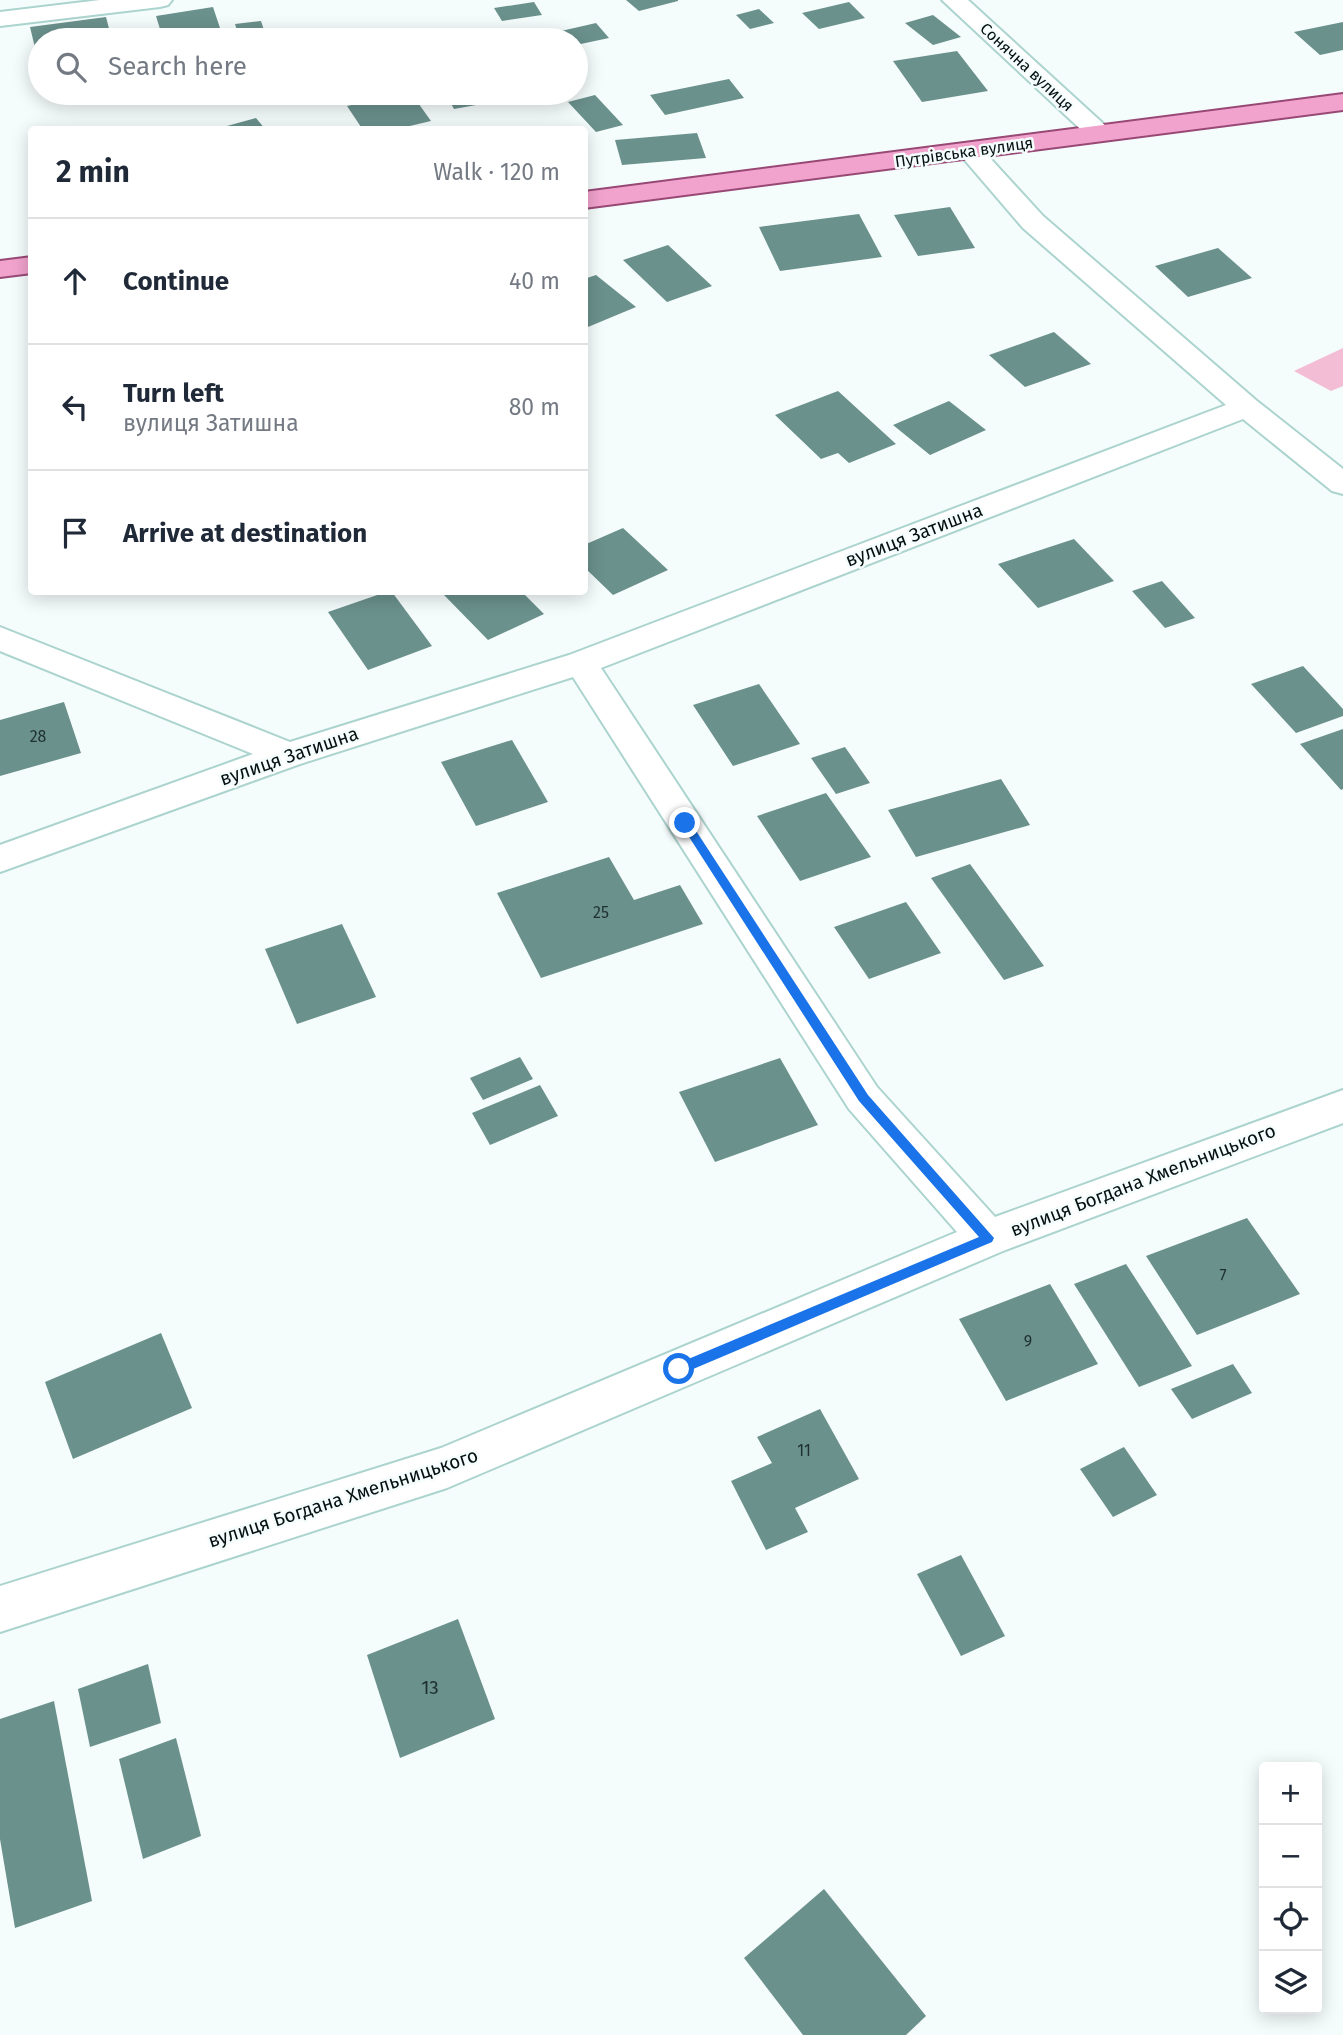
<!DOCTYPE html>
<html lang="en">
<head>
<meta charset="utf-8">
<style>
	body { margin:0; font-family:"Fira Sans",sans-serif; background:#f6f6f7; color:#1f2937 }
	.controls { position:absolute; right:21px; bottom:21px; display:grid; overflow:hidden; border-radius:7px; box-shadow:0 4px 18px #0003 }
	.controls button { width:63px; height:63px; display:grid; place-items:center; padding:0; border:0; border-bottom:2px solid #e0e1e3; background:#fff; color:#1f2937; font:35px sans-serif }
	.stop { position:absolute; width:21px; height:21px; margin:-16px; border:5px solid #1a73e8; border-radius:50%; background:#fff }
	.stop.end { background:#1a73e8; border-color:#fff; box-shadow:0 2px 7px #0008 }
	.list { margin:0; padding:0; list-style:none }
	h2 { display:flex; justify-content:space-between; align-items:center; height:91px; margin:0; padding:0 28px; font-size:30px }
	h2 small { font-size:23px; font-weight:400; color:#747a83 }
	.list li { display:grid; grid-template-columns:46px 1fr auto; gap:21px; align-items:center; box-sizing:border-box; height:126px; padding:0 28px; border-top:2px solid #e0e1e3 }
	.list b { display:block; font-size:26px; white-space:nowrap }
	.list p { margin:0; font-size:23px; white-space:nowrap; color:#747a83 }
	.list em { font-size:23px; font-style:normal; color:#747a83 }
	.icon { flex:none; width:38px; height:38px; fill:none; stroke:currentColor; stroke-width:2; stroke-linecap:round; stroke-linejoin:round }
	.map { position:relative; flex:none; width:1343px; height:2035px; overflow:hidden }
	.search { position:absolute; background:#fff; box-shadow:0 4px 18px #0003; left:28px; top:28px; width:560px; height:77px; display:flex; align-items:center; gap:18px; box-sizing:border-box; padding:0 24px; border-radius:38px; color:#747a83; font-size:26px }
	.panel { position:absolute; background:#fff; box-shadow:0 4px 18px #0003; left:28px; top:126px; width:560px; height:469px; border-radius:7px }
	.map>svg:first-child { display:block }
</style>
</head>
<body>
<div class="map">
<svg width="1343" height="2035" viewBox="0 0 1343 2035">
	<rect width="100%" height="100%" fill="#f5fdfc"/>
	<!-- green -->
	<path fill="#f4bdd6" d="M1343,348v38l-12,5 -37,-20z"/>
	<!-- building -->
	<g fill="#6b918d">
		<path d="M626,0h52v1l-39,10z"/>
		<path d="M534,2l8,13 -40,6 -8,-13z"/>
		<path d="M849,2l16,16 -46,11 -17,-16z"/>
		<path d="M213,7l8,24 -58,8 -7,-23z"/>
		<path d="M759,9l15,14 -24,6 -14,-14z"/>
		<path d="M933,15l28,22 -28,8 -28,-22z"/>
		<path d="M106,17l6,23h-72v15l-3,1 -7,-29z"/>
		<path d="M261,21l5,15 -26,4 -5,-16z"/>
		<path d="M1343,22v28l-23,5 -26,-23z"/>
		<path d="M596,23l13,15 -33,7v-5h-23l-5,-6z"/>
		<path d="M957,51l31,40 -66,11 -29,-41z"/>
		<path d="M729,79l15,19 -79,17 -15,-20z"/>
		<path d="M407,93h4l20,28 -38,9h-30l-16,-24z"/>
		<path d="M445,93h61l3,6 -55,10z"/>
		<path d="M595,95l28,30 -27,7 -28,-30z"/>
		<path d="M256,118l10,12h-50v-1z"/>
		<path d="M697,133l9,25 -84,7 -7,-25z"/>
		<path d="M950,207l25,41 -57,8 -24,-41z"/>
		<path d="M859,214l23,43 -102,14 -21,-44z"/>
		<path d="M668,245l44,41 -45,16 -44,-42z"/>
		<path d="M1218,248l34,30 -64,19 -33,-31z"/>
		<path d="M596,275l40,32 -48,20 -4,-3v-45z"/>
		<path d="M1054,332l37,32 -66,23 -36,-32z"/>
		<path d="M838,391l58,53 -47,19 -11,-10 -17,6 -46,-44z"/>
		<path d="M949,401l37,29 -56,25 -37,-30z"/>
		<path d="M623,528l45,42 -55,25 -29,-28v-22z"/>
		<path d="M1074,539l40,42 -76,27 -40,-44z"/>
		<path d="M1162,581l33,37 -30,10 -33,-37z"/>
		<path d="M386,592h6l40,54 -64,24 -40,-58z"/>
		<path d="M452,592h70l22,22 -56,26 -44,-45z"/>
		<path d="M1303,666l40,43v7l-47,17 -45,-49z"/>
		<path d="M759,684l41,60 -67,22 -40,-61z"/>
		<path d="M64,702l17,51 -81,23v-56z"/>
		<path d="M1343,729v60l-2,1 -41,-46z"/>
		<path d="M512,740l36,62 -72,24 -35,-64z"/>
		<path d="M845,747l25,36 -34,11 -25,-36z"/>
		<path d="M1001,779l29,46 -114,32 -28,-47z"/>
		<path d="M826,793l45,64 -71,24 -43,-65z"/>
		<path d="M609,857l25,43 46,-15 23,39 -162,54 -44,-85z"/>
		<path d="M970,864l74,102 -40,14 -73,-102z"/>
		<path d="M906,902l35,51 -72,26 -35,-52z"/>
		<path d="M342,924l34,73 -79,27 -32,-75z"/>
		<path d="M520,1057l13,22 -50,21 -13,-22z"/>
		<path d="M780,1058l38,67 -103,37 -36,-70z"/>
		<path d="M540,1085l18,31 -68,29 -18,-32z"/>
		<path d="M1247,1218l53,76 -103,41 -51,-79z"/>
		<path d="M1126,1264l66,102 -53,21 -65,-103z"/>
		<path d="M1050,1284l48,80 -92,37 -47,-82z"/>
		<path d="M161,1333l31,75 -119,51 -28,-77z"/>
		<path d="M1233,1364l19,29 -60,26 -21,-30z"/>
		<path d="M820,1409l39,70 -64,29 13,24 -42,18 -35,-69 41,-18 -15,-26z"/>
		<path d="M1124,1447l33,48 -44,22 -33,-48z"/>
		<path d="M961,1555l44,81 -44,20 -44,-82z"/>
		<path d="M458,1619l37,100 -95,39 -33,-103z"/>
		<path d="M148,1664l13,59 -71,24 -12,-58z"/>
		<path d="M54,1701l38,200 -77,27 -15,-89v-120z"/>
		<path d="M176,1738l25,98 -58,23 -24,-100z"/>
		<path d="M824,1889l102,127 -20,19h-103l-59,-77z"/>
	</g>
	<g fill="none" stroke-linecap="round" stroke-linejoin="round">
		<!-- minor casing -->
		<g stroke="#acd4cf" stroke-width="4">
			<g id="minor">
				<path d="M100,0h72l-4,5 -8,2 -160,19v-14z"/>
				<path d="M942,0h26l140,128 4,5 -4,5 -9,3 -9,-3z"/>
				<path d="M970,143l9,3 64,70 214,185 86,68v25l-11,-3 -89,-72 -642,249 276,419 118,130 348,-127v33l-340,128 -556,237 -447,144v-46l441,-138 516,-216 -108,-123 -276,-432 -273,87 -300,108v-27l253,-91 -253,-103v-24l290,115 279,-87 657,-250 -203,-177 -66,-77 4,-5z"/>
			</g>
		</g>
		<!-- major casing -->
		<g stroke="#984875" stroke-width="4">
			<g id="major">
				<path d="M1343,94v16l-759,98v-16z"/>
				<path d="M32,257v16l-32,4v-16z"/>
			</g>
		</g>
		<!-- minor -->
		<use href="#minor" fill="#fff" fill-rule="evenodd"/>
		<!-- major -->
		<use href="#major" fill="#f1a3cd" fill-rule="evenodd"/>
	</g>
	<!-- route -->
	<path fill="#1a73e8" d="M685,819l4,1 179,275 126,143 -2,4 -313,133 -7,-6 2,-4 305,-128 -120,-136 -177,-275 -2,-3z"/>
	<g text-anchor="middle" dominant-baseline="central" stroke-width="5" stroke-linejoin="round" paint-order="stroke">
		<!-- far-street labels -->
		<g font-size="16" fill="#041110" stroke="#f5fdfc">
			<text transform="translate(1027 67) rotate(43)">Сонячна вулиця</text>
			<text transform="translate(964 152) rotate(-8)">Путрівська вулиця</text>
		</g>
		<!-- number labels -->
		<g font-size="16" fill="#1e312f">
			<text x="38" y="736">28</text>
			<text x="601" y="912">25</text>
			<text x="1223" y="1275">7</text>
			<text x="1028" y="1341">9</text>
			<text x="804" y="1450">11</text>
		</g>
		<!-- street labels -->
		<g font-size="19" fill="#041110" stroke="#f5fdfc">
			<text transform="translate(914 535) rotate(-21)">вулиця Затишна</text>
			<text transform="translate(289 756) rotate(-19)">вулиця Затишна</text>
			<text transform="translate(1143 1180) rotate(-21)">вулиця Богдана Хмельницького</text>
			<text transform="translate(343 1498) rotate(-18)">вулиця Богдана Хмельницького</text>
		</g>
		<!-- near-number labels -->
		<g font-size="19" fill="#1e312f">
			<text x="430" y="1687">13</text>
		</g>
	</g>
</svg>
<div class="controls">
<button>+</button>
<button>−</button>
<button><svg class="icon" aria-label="locate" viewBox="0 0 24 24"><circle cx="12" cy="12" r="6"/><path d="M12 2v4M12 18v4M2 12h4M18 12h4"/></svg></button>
<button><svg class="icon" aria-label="layers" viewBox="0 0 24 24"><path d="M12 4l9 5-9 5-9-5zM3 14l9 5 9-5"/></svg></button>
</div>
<div class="stop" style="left:679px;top:1369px"></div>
<div class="stop end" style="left:685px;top:823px"></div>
<div class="search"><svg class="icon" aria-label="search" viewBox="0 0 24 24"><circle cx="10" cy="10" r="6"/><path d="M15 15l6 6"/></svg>Search here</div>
<section class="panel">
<h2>2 min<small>Walk · 120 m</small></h2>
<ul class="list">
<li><svg class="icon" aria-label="ahead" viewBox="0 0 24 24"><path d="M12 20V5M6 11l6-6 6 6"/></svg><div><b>Continue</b></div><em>40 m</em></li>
<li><svg class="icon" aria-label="left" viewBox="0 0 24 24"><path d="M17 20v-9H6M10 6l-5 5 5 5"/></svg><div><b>Turn left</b><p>вулиця Затишна</p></div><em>80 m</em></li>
<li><svg class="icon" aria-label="arrive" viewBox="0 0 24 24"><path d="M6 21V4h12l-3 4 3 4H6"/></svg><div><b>Arrive at destination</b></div></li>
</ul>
</section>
</div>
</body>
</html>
